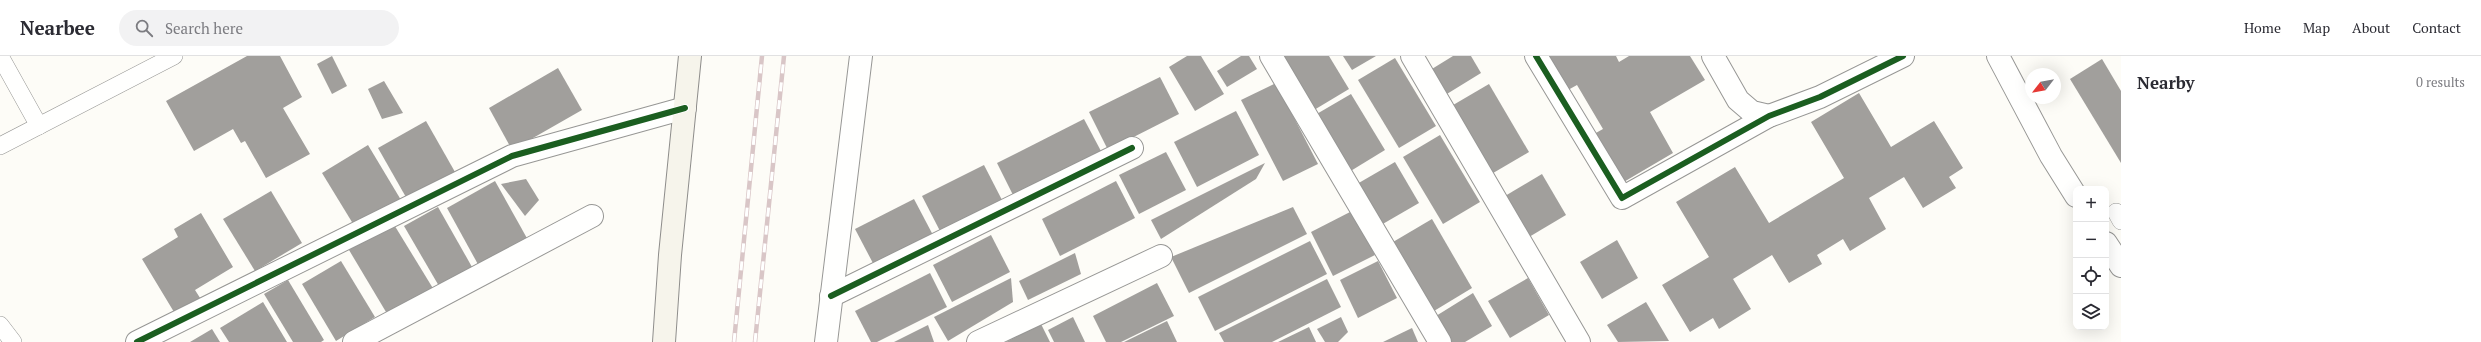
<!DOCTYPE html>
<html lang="en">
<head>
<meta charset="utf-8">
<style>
	body { margin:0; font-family:"PT Serif",serif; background:#f2f2f3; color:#2b2b33 }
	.controls { position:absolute; right:12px; bottom:12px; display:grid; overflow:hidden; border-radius:8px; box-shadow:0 4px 16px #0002 }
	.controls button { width:36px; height:36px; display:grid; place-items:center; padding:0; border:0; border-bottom:1px solid #e1e1e2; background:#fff; color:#2b2b33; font:20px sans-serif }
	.compass { position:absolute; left:2025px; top:12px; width:36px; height:36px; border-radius:50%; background:#fff; box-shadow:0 4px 16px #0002; rotate:239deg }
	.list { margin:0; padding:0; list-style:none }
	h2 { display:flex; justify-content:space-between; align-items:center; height:52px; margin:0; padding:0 16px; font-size:17px }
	h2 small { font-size:13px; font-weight:400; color:#7c7c81 }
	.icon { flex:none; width:22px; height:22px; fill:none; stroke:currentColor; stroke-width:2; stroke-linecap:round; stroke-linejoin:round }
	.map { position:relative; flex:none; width:2121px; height:286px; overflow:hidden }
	header { display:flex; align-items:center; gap:24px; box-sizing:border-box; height:56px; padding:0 20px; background:#fff; border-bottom:1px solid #e1e1e2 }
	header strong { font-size:19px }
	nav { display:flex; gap:22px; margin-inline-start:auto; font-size:14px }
	.search { width:280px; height:36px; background:#f2f2f3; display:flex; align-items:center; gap:10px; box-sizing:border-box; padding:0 14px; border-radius:22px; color:#7c7c81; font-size:15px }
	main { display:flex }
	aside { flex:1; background:#fff }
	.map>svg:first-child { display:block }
</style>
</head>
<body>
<header>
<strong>Nearbee</strong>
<div class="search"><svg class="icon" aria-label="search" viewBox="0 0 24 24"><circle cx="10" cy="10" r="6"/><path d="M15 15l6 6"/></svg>Search here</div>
<nav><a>Home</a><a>Map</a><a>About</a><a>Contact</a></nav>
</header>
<main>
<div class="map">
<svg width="2121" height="286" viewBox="0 0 2121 286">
	<rect width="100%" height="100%" fill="#fdfcf7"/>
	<!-- building -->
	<g fill="#a19f9c">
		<path d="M247,0h33l22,41 -19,11 27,46 -44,24 -21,-37 -4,2 -8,-14 -39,22 -28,-50z"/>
		<path d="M332,0l15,30 -15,8 -15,-30z"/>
		<path d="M1187,0h14l23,38 -29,17 -26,-44z"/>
		<path d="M1241,0h8l8,13 -30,18 -10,-16z"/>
		<path d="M1282,0h47l20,33 -35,21z"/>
		<path d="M1343,0h33l-24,14z"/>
		<path d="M1453,0h18l10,17 -39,24 -15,-25z"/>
		<path d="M1548,0h68l3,6 10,-6h61l15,24 -55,32 23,41 -51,30 -28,-49 9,-5 -26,-44 -9,5z"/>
		<path d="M1395,2l41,68 -37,22 -41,-68z"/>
		<path d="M2102,3l19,32v72l-51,-84z"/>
		<path d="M558,12l24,42 -70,40 -23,-42z"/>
		<path d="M1160,21l19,37 -71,36 -19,-38z"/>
		<path d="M384,25l19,32 -21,6 -14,-30z"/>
		<path d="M1276,27l42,81 -35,17 -42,-81z"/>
		<path d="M1489,28l40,68 -41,24 -40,-68z"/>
		<path d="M1859,37l32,54 43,-26 29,47 -14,9 7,11 -33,20 -19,-31 -35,21 17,31 -36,22 -7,-12 -26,16 5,9 -33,19 -17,-28 -39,24 18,30 -32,20 -6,-11 -23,14 -28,-47 47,-28 -33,-55 59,-35 34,56 75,-45 -33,-56z"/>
		<path d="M1351,38l34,56 -36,22 -34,-57z"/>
		<path d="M1236,55l23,44 -62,32 -23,-45z"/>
		<path d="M1084,63l18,34 -88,44 -17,-34z"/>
		<path d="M426,65l33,58 -48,27 -33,-58z"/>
		<path d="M1440,79l40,67 -37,22 -40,-67z"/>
		<path d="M368,89l33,55 -46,27 -33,-54z"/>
		<path d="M1166,96l20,38 -47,24 -20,-39z"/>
		<path d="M1395,106l24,41 -38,22 -24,-41z"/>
		<path d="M1265,107l-9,16 -95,60 -10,-19z"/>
		<path d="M984,109l18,35 -62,31 -18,-35z"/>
		<path d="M1542,118l24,41 -37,22 -24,-41z"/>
		<path d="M526,123l13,21 -14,16 -24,-32z"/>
		<path d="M495,125l33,59 -48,28 -33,-60z"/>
		<path d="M1116,125l19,37 -75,38 -18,-37z"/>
		<path d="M271,135l31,52 -47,28 -32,-52z"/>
		<path d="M914,143l20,38 -59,30 -20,-38z"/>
		<path d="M438,151l38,67 -33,19 -39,-67z"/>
		<path d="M1293,151l14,27 -118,59 -18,-36z"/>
		<path d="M1352,155l23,44 -42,21 -22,-44z"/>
		<path d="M201,157l32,54 -38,23 7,11 -25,16 -35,-58 36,-22 -4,-8z"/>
		<path d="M1432,163l40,69 -38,23 -41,-69z"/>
		<path d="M393,167l41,67 -45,27 -40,-67z"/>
		<path d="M991,179l19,37 -58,30 -19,-37z"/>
		<path d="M1617,184l21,38 -36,21 -22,-37z"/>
		<path d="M1310,185l17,33 -112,57 -17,-34z"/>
		<path d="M1075,197l6,21 -53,26 -9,-19z"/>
		<path d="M341,205l34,56 -39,24 -34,-57z"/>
		<path d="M1378,205l19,37 -39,20 -18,-38z"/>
		<path d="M930,217l17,34 -70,35h-6l-16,-31z"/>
		<path d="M1011,222l2,24 -65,39 -14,-24z"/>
		<path d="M1528,222l21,37 -39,23 -22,-37z"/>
		<path d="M1327,223l14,28 -69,35h-48l-5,-9z"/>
		<path d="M288,224l36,60 -3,2h-28l-29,-48z"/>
		<path d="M1157,227l17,33 -53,26h-15l-13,-26z"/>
		<path d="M1473,237l19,33 -27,16h-14l-15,-26z"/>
		<path d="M263,246l24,40h-58l-9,-14z"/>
		<path d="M1646,246l23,39 -51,1 -11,-17z"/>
		<path d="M1073,261l12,25h-31l-6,-12z"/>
		<path d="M1341,261l7,15 -10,10h-13l-8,-13z"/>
		<path d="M1167,265l10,21h-53z"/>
		<path d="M1041,268l9,18h-44z"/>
		<path d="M928,269l6,17h-40z"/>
		<path d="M1309,271l7,15h-38z"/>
		<path d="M1412,272l6,14h-35z"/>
		<path d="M212,273l8,13h-30z"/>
	</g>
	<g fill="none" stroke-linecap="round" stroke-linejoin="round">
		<!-- lane casing -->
		<g stroke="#979795" stroke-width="18">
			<g id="lane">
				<path d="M0,0l39,70"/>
				<path d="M0,90l174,-90"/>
				<path d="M2116,156l5,9"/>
				<path d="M0,269l13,17"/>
			</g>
		</g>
		<!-- street casing -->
		<g stroke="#979795" stroke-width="24">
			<g id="street">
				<path d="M1271,0l169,286"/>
				<path d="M1412,0l167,286"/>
				<path d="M1536,0l86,142 147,-82 51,-19 83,-41"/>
				<path d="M1713,0l25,44 14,12 17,4"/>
				<path d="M1998,0l53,100 25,40"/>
				<path d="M2106,187l15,23"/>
				<path d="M831,240l301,-148"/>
				<path d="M137,286l375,-186 173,-48"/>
				<path d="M354,286l238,-126"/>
				<path d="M826,286l35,-286"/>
				<path d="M978,286l183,-86"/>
			</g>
		</g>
		<!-- secondary casing -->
		<g stroke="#8e8d8b" stroke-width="24">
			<path id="secondary" d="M664,286l6,-87 20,-199"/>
		</g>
		<!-- lane -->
		<use href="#lane" stroke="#fffffe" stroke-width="17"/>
		<!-- street -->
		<use href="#street" stroke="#fffffe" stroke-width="22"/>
		<!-- secondary -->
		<use href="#secondary" stroke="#f6f4eb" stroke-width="22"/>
		<!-- rail casing -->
		<g stroke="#d9c6c7" stroke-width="4.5">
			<g id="rail">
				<path d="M734,286l28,-286"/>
				<path d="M755,286l29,-286"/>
			</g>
		</g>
		<!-- rail -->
		<use href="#rail" stroke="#fff" stroke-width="3" stroke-dasharray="9" stroke-linecap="butt"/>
		<!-- cycleway casing -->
		<g stroke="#fff" stroke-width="8">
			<g id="cycleway">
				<path d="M1536,0l86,142 147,-82 51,-19 83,-41"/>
				<path d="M831,240l301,-148"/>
				<path d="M137,286l375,-186 173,-48"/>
			</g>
		</g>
		<!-- cycleway -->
		<use href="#cycleway" stroke="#1b5e20" stroke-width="6"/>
	</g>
</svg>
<div class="controls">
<button>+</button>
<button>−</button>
<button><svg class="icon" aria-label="locate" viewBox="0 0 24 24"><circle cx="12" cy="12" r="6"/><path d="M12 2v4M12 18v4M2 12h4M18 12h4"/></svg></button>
<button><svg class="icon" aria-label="layers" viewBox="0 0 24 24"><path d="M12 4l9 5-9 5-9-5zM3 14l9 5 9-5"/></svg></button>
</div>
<svg class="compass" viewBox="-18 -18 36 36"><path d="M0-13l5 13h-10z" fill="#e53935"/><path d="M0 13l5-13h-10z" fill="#7c7c81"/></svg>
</div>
<aside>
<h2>Nearby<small>0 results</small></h2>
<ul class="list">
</ul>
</aside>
</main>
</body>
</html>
